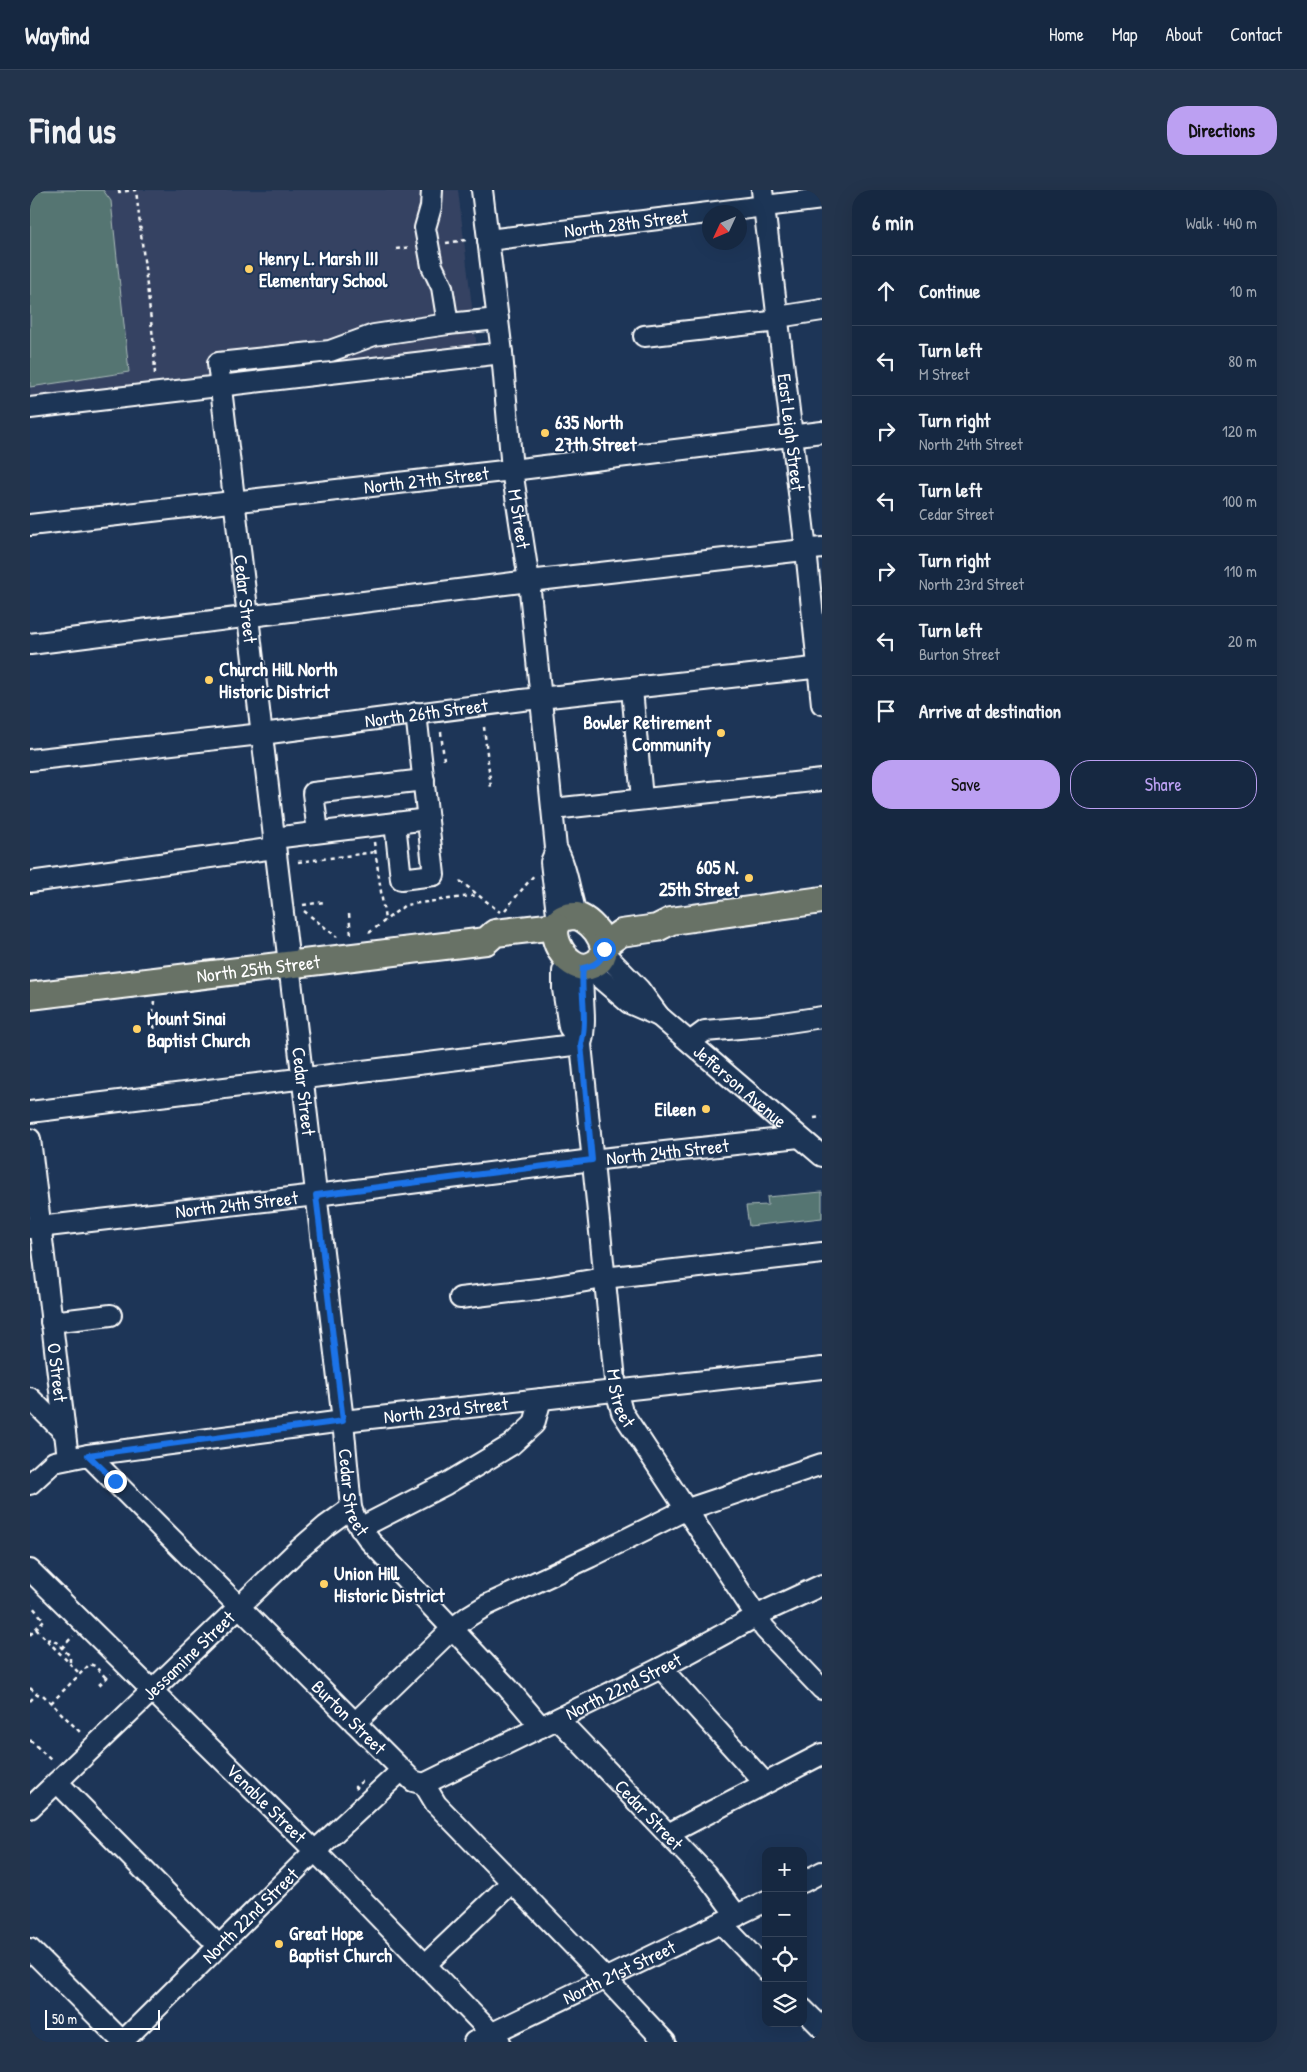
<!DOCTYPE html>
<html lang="en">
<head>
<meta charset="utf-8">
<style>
	body { margin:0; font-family:"Patrick Hand",sans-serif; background:#23344c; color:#f1f3f6 }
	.controls { position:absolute; right:15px; bottom:15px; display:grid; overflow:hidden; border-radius:10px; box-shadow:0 5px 20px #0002 }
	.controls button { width:45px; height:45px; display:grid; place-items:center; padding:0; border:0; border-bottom:1px solid #35445a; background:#162841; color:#f1f3f6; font:25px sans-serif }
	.compass { position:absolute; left:672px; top:15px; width:45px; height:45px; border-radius:50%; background:#162841; box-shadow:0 5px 20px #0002; rotate:226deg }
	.scale { position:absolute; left:15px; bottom:12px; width:115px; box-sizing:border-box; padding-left:5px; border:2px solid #fff; border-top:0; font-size:14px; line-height:18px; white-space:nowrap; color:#fff; -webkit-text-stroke:4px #1d3557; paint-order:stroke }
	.stop { position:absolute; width:15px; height:15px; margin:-11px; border:4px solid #1a73e8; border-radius:50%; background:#fff }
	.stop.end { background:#1a73e8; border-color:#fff; box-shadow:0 1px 5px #0008 }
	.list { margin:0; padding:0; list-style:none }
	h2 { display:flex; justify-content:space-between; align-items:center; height:65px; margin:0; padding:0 20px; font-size:21px }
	h2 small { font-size:16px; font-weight:400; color:#9ea6b1 }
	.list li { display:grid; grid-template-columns:32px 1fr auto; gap:15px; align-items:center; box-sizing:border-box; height:70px; padding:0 20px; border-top:1px solid #35445a }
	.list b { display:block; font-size:19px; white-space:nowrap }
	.list p { margin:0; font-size:16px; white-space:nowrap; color:#9ea6b1 }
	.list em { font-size:16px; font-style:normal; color:#9ea6b1 }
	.actions { display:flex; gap:10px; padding:15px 20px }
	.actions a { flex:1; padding:11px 0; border:1px solid #bca0f2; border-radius:20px; text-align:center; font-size:18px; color:#bca0f2 }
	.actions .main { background:#bca0f2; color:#111 }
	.icon { flex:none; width:28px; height:28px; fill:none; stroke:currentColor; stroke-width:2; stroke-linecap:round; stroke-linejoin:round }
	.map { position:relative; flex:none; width:792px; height:1852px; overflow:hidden; border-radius:20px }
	header { display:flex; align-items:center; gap:30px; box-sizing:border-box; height:70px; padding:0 25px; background:#162841; border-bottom:1px solid #35445a }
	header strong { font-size:24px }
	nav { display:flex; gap:28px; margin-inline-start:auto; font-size:18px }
	.intro { display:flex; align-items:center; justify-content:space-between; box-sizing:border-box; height:120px; padding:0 30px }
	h1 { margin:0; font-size:35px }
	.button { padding:12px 22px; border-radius:20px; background:#bca0f2; color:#111; font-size:18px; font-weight:700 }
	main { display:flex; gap:30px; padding:0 30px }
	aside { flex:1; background:#162841; border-radius:20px; box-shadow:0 5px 20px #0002 }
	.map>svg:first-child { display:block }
</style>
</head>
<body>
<header>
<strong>Wayfind</strong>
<nav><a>Home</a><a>Map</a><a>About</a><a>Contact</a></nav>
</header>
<div class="intro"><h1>Find us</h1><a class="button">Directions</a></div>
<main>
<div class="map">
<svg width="792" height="1852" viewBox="0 0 792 1852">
	<rect width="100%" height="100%" fill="#1d3557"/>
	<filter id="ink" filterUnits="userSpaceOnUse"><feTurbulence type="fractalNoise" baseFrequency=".02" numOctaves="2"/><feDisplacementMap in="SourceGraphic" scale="10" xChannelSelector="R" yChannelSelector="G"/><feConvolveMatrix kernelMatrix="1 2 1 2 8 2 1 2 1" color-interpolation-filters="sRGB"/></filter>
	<g filter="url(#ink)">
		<!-- built -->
		<path fill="#344362" d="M0,0h428l19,159 -447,50z"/>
		<!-- green -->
		<g fill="#557472" stroke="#aabab8">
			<path d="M0,0h73l8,11 18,171 -99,15z"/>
			<path d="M792,1002v26l-73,8 -3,-20 22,-1 -1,-8z"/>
		</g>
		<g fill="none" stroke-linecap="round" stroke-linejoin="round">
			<!-- minor casing -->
			<g stroke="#fff" stroke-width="24">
				<g id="minor">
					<path d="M402,0l-1,17 -6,21 7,38 10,21 6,37"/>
					<path id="s1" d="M452,0l20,163 10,117 17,111 27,267c12,21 13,46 21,68"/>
					<path id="s2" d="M732,0l44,360 16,154"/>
					<path id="s3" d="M458,50l334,-41"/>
					<path d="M748,127l44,-7"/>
					<path id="s4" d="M468,129l-50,5 -74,11 -44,16 -112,12 125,1058 8,87 5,13 14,20 138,147 33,39"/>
					<path d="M614,146l135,-15"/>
					<path d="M0,218l472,-55"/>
					<path id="s5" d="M0,335l482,-55 310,-38"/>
					<path d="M0,454l499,-63 293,-33"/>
					<path d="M602,499l10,110"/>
					<path id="s6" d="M0,570l232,-26 260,-34 300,-33"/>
					<path d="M523,619l269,-29"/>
					<path d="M365,633l6,56 33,-4 -18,-162"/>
					<path d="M288,642l-5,-39 111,-13"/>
					<path d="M244,648l154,-19"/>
					<path d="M526,660l-5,12 7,61"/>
					<path d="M0,692l245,-34"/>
					<path id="s7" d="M574,763l35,36 20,27 163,140"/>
					<path d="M538,769l-5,12v18l6,38 12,17"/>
					<path id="s8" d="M553,777c-3,26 5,52 -2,77l35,346 6,22 143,217 57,60"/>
					<path d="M557,777l42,36 30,13"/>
					<path d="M660,852l15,-11 57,-5 60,-9"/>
					<path d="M0,922l551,-68"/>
					<path id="s9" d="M0,949l38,319"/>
					<path id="s10" d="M0,1038l286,-33 276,-35 207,-23"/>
					<path d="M430,1108l78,-9 66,-11 218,-25"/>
					<path d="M21,1132l60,-7"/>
					<path d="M0,1208l35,35"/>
					<path id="s11" d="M58,1265l314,315 11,11 11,3 12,20 170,175 59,63"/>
					<path id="s12" d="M0,1294l24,-22 34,-7 255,-34 479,-53"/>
					<path d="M330,1338l86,-44 65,-39 23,-21 7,-25"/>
					<path id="s13" d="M0,1380l285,281 185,191"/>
					<path d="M631,1478l103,114"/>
					<path id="s14" d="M528,1529l148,155 31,42"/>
					<path d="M325,1533l97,-94 17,-13 18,-11 103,-48 95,-47 137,-46"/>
					<path d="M27,1592l162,164"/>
					<path id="s15" d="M394,1594l237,-116 109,-59 52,-24"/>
					<path id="s16" d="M0,1618l266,-256 30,-26 25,-18"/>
					<path d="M638,1644l154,-80"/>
					<path d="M773,1692l19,-10"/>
					<path d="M692,1734l44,46"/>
					<path d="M0,1759l93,93"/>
					<path d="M395,1775l87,-83"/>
					<path d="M773,1819l19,19"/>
					<path id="s17" d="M92,1852l193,-191 87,-81"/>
					<path id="s18" d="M444,1852l292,-141"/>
				</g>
			</g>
			<!-- major casing -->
			<g stroke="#fff" stroke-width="30">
				<g id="major">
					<path d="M547,726c18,6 41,38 15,49 -27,13 -59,-51 -15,-49z"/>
					<path d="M574,755l17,-12 36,-5 14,-7 151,-21"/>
					<path id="s19" d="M0,806l456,-55 9,-8 61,-7"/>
				</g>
			</g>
			<!-- path -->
			<g stroke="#fff" stroke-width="2.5" stroke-dasharray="4 4" stroke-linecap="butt">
				<path d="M89,0v2l17,-2 18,157 1,29"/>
				<path d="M416,53l20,-3"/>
				<path d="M366,59l15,-2"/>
				<path d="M454,537l7,61"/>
				<path d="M411,542l3,28"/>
				<path d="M344,652l11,78"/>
				<path d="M268,672l78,-10"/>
				<path d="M430,691l40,31"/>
				<path d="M273,715l21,-3"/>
				<path d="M475,720l30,-36"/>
				<path d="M274,721l33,26"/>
				<path d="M319,724l2,21"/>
				<path d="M339,743l36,-28 73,-10"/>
				<path d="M124,811l-1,10 3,38"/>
				<path d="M784,928l8,-1"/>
				<path d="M6,1439l44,45"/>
				<path d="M0,1445l14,-15 -13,-15"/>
				<path d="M17,1450l6,-1 17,17v7"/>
				<path d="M32,1458l11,-12"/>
				<path d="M69,1495l12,-11"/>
				<path d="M0,1498l7,6"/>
				<path d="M0,1511l7,-7 6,1 39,39"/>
				<path d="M21,1513l39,-39 5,2 11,12"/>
				<path d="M0,1550l22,21"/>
				<path d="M327,1599l-2,-2 9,-7"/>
			</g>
			<!-- minor -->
			<use href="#minor" stroke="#1d3557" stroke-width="20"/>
			<!-- major -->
			<use href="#major" stroke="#687266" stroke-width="26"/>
		</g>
	</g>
	<g fill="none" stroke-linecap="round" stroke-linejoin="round" filter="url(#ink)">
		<!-- route -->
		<path stroke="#1a73e8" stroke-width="6" d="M85,1291l-27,-26 255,-34 -27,-226 276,-35 -11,-116c7,-25 -1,-51 2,-76 11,-2 20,-7 21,-19"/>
	</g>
	<!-- markers -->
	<g fill="#ffd166" stroke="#1d3557" stroke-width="2">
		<circle cx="219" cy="79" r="5"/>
		<circle cx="515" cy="243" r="5"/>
		<circle cx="179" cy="490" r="5"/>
		<circle cx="691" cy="543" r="5"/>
		<circle cx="719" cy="688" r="5"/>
		<circle cx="107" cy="839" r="5"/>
		<circle cx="676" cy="919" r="5"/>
		<circle cx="294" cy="1394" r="5"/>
		<circle cx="249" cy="1754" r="5"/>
	</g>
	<g text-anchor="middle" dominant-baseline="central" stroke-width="4" stroke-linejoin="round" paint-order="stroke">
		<!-- street labels -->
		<g font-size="19" fill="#fff" stroke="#1d3557">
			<text stroke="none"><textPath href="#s3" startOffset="139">North 28th Street</textPath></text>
			<text stroke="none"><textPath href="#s2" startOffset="244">East Leigh Street</textPath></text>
			<text stroke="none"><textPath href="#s5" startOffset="399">North 27th Street</textPath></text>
			<text stroke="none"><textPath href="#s1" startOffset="331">M Street</textPath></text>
			<text stroke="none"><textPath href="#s4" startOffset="522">Cedar Street</textPath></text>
			<text stroke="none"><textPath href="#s6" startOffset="399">North 26th Street</textPath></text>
			<text stroke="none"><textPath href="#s19" startOffset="230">North 25th Street</textPath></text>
			<text stroke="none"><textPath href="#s7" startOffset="191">Jefferson Avenue</textPath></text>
			<text stroke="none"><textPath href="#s4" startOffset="1018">Cedar Street</textPath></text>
			<text stroke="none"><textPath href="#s10" startOffset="642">North 24th Street</textPath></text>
			<text stroke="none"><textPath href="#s10" startOffset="208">North 24th Street</textPath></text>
			<text stroke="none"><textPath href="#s9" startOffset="235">O Street</textPath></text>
			<text stroke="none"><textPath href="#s8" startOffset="434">M Street</textPath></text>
			<text stroke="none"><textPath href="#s12" startOffset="428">North 23rd Street</textPath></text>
			<text stroke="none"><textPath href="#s4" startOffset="1422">Cedar Street</textPath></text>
			<text stroke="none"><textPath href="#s16" startOffset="220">Jessamine Street</textPath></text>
			<text stroke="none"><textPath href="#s15" startOffset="222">North 22nd Street</textPath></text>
			<text stroke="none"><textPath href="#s11" startOffset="370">Burton Street</textPath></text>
			<text stroke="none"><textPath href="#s13" startOffset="332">Venable Street</textPath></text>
			<text stroke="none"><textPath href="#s14" startOffset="132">Cedar Street</textPath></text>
			<text stroke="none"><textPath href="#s17" startOffset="180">North 22nd Street</textPath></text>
			<text stroke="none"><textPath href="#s18" startOffset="161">North 21st Street</textPath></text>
		</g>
		<!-- poi labels -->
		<g font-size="19" font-weight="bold" fill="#fff" stroke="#1d3557" text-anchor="start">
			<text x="229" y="68">Henry L. Marsh III<tspan x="229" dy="22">Elementary School</tspan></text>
			<text x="525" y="232">635 North<tspan x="525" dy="22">27th Street</tspan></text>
			<text x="189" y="479">Church Hill North<tspan x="189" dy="22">Historic District</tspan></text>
			<text x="681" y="532" text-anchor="end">Bowler Retirement<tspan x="681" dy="22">Community</tspan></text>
			<text x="709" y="677" text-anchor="end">605 N.<tspan x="709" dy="22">25th Street</tspan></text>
			<text x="117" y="828">Mount Sinai<tspan x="117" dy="22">Baptist Church</tspan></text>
			<text x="666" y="919" text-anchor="end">Eileen</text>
			<text x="304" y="1383">Union Hill<tspan x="304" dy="22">Historic District</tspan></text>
			<text x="259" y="1743">Great Hope<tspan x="259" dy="22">Baptist Church</tspan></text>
		</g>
	</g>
</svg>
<div class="controls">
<button>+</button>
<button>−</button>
<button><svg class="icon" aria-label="locate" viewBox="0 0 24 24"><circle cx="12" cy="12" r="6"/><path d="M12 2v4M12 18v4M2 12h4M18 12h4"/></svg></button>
<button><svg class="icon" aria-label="layers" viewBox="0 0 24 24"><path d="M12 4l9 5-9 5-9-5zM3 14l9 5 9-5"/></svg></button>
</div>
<svg class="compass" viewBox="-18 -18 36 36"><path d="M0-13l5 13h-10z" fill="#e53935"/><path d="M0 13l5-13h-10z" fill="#9ea6b1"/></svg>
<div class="scale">50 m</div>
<div class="stop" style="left:574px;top:759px"></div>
<div class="stop end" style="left:85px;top:1291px"></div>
</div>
<aside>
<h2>6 min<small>Walk · 440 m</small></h2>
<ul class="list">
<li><svg class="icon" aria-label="ahead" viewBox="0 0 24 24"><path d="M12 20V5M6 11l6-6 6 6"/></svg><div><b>Continue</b></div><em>10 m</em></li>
<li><svg class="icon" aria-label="left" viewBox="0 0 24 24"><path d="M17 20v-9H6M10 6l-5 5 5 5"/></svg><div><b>Turn left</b><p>M Street</p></div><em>80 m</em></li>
<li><svg class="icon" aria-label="right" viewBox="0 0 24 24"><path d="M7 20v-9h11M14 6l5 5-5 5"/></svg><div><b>Turn right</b><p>North 24th Street</p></div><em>120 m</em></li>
<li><svg class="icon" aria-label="left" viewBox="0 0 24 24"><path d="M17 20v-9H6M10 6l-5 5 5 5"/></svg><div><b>Turn left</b><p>Cedar Street</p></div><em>100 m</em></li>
<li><svg class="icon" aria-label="right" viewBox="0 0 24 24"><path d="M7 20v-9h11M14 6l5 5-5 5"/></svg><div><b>Turn right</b><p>North 23rd Street</p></div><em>110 m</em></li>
<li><svg class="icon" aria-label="left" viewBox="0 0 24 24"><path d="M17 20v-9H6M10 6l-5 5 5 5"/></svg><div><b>Turn left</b><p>Burton Street</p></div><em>20 m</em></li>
<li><svg class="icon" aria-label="arrive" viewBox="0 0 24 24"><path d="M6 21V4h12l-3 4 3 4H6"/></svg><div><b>Arrive at destination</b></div></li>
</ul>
<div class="actions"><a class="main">Save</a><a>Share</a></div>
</aside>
</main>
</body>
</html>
